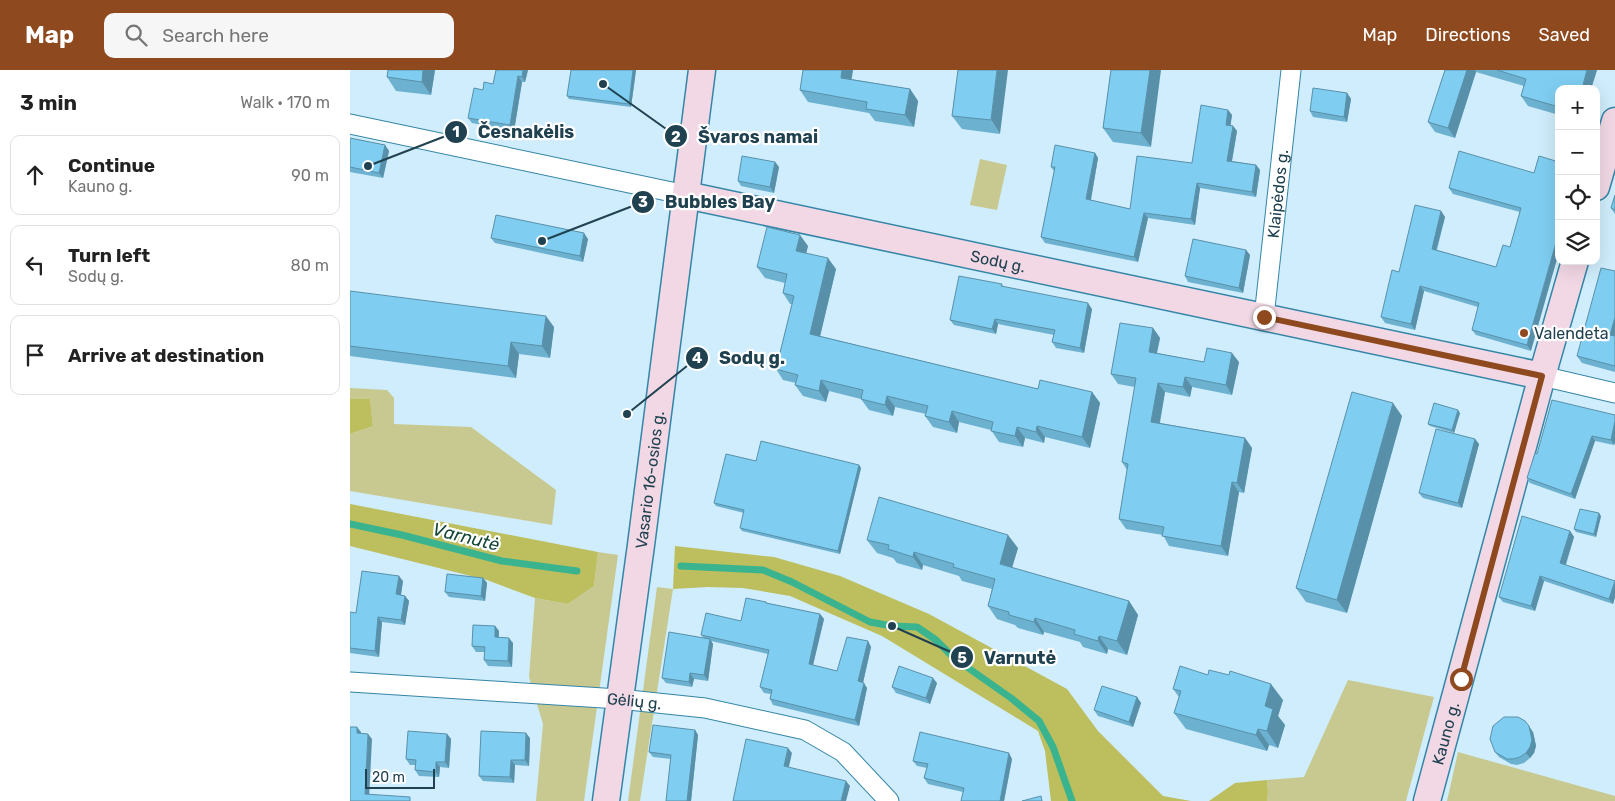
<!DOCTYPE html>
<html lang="en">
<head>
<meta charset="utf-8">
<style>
	body { margin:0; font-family:Rubik,sans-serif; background:#f6f6f6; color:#222 }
	.controls { position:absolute; right:15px; top:15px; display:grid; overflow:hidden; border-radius:10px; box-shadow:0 5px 20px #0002 }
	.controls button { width:45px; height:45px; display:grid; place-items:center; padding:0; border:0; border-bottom:1px solid #e0e0e0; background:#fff; color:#222; font:25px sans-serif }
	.scale { position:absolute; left:15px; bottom:12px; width:70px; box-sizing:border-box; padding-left:5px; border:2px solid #204150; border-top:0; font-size:14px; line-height:18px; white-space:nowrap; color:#204150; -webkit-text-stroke:4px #fff; paint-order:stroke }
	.stop { position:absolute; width:15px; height:15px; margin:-11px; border:4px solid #8e491f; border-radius:50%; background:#fff }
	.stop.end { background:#8e491f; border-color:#fff; box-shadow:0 1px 5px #0008 }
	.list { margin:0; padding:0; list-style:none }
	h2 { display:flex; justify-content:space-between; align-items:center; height:65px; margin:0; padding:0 20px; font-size:21px }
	h2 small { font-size:16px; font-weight:400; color:#767676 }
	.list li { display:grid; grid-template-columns:32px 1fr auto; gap:15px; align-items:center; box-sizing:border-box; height:80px; margin:0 10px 10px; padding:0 10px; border:1px solid #e0e0e0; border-radius:10px }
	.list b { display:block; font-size:19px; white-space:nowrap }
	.list p { margin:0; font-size:16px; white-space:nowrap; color:#767676 }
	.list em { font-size:16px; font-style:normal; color:#767676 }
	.icon { flex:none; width:28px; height:28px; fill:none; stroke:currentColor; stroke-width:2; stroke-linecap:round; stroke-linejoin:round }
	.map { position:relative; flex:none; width:1265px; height:731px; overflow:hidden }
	header { display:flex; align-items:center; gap:30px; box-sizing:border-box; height:70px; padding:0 25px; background:#8e491f; color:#fff }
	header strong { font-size:24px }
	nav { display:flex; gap:28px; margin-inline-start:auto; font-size:18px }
	.search { width:350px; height:45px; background:#f6f6f6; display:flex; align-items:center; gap:12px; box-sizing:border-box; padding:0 18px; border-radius:10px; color:#767676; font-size:19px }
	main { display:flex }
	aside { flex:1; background:#fff }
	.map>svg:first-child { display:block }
</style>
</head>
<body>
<header>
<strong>Map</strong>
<div class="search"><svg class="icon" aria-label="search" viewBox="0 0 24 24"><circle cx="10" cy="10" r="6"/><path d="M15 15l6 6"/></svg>Search here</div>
<nav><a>Map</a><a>Directions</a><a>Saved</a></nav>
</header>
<main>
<aside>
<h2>3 min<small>Walk · 170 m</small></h2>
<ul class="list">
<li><svg class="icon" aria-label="ahead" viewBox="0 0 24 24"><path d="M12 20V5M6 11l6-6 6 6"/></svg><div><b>Continue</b><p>Kauno g.</p></div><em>90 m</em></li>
<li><svg class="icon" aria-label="left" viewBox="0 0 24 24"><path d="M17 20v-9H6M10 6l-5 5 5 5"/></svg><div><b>Turn left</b><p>Sodų g.</p></div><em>80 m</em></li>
<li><svg class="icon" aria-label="arrive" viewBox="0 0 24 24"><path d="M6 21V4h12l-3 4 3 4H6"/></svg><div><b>Arrive at destination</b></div></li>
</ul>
</aside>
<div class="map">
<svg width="1265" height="731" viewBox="0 0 1265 731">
	<rect width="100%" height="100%" fill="#cfedfc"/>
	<!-- green -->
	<g fill="#c8c990">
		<path d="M630,89l27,6 -10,45 -27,-5z"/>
		<path d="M0,318l37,2 7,8v26l77,3 85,63 -4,35 -202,-34v-57l23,-8 -3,-27h-20z"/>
		<path d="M248,482l20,3 -34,246h-48l7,-77 -14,-47 6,-79 33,6 26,-18z"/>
		<path d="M307,517l16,2 -33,212h-12z"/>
		<path d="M998,610l86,17 -28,104h-139l1,-9 -1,-12 37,-3z"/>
		<path d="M1108,682l157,44v5h-168z"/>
	</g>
	<!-- forest -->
	<g fill="#bdbe5d">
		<path d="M0,329h20l3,27 -23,8z"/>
		<path d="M0,434l248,48 -4,34 -26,18 -33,-6 -48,-18 -137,-34z"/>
		<path d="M325,476l99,11 66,19 89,38 138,75 31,42 65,65 28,5h-140l-6,-50 -7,-20 -156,-95 -92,-40 -47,-8 -35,-1 -35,2z"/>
		<path d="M917,710l1,12 -1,9h-58l26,-18z"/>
	</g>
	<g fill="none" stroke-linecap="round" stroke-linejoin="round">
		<!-- stream -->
		<g stroke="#3ab38f" stroke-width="7">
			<path d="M0,454l52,11 100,26 75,10"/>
			<path d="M331,496l82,4 29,12 78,40 22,4 25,1 19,13 18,18 57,40 28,23 14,26 19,54"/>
		</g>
		<!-- street casing -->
		<g stroke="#3485a7" stroke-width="21">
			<g id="street">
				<path d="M0,54l336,71"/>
				<path id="s1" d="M914,247l27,-247"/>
				<path d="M1192,306l73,17"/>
				<path id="s2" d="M0,612l269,17 86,9 100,22 38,22 46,49"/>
			</g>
		</g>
		<!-- secondary casing -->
		<g stroke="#3485a7" stroke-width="29">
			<g id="secondary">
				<path d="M1246,117l19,-66"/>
				<path id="s3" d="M336,125l856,181"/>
				<path id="s4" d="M256,731l35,-256 61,-475"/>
				<path id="s5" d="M1077,731l115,-425 33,-115"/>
			</g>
		</g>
		<!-- street -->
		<use href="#street" stroke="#fff" stroke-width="19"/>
		<!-- secondary -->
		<use href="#secondary" stroke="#f2d8e5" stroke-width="26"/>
	</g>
	<!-- wall -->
	<g fill="#6db1d0">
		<path d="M85,0l-4,25 -35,-4 -9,-14z"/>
		<path d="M146,0h32l-3,12h-3l-8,49 -42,-8 -4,-5 25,-34z"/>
		<path d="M286,0l-5,37 -62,-8 -2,-3z"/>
		<path d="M503,0l-2,9 59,10 8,12 -4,26 -39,-6 -6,-8 -61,-11 -8,-12z"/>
		<path d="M608,0l42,64 -38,-5 -10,-13z"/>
		<path d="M761,0l40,77 -38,-5 -10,-14z"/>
		<path d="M1095,0h152l-6,19h-32v26l-31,-9 -7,-10 3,-10 -48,-14 -21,66 -20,-6 -7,-10z"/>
		<path d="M997,23l4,6 -4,23 -34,-5 -3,-6z"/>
		<path d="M878,40l4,5 -2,10 3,1 4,5 -5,30 24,4 4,5 -4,27 -56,-9 -5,37 -47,-7 -10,44 -93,-19 -4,-6 13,-66 -3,-4 44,-14 3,5 -7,42 39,9 62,-46z"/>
		<path d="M0,68l35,7 4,6 -6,27 -33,-6z"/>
		<path d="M425,92l4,5 -5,26 -33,-7 -3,-5z"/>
		<path d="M1184,103l-3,178 -55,-16 -4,-5 6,-23 -54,-16 -9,39 -30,-7 -4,-6 18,-45 42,-61 4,6 -8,33 59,17 14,-20 10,-35 -67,-18 -4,-6z"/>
		<path d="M1265,125v19l-4,-6z"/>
		<path d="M141,168l97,1 -5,23 -88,-19z"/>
		<path d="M458,176l-2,7 30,16 -16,67 218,53 54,3 8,11 -10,45 -45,-11 -1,6 -19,-5 -2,9 -24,-5 -8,-12 -32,-8 -2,11 -24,-6 -8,-11 1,-2 -31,-7 -2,9 -24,-6 -8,-11 -32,-8 -3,11 -23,-6 -8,-11 1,-2 -13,-3 -7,-11 16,-65h-2l-7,-11 2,-10 -20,-5 -8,-11z"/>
		<path d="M896,180l4,5 -7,38 -55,-11 -3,-6z"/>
		<path d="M1265,201v101l-33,-9 -5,-7z"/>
		<path d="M652,214l1,3 89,22 -8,44 -28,-5 -4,-6 2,-7 -56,-11 -2,10 -42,-9 -4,-5z"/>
		<path d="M0,221l204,36 -4,31 -31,-4 -3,24 -166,-22z"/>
		<path d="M803,258l7,10 -3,15 47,9h35l-7,33 -40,-8 -2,10 -25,-5 -5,31 85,15 7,10 -8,45 -5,-1 -11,64 -59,-10 -6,-11 -37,-6 -7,-10 8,-49 -5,-8 13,-75 -17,-3 -7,-10z"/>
		<path d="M1110,343l-6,20 -24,-7 -2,-2z"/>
		<path d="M1265,345v27l-1,3 -19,-4 -20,58 -45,-16 -3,-5z"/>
		<path d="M1052,346l-55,197 -41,-11 -10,-14z"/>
		<path d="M1125,369l4,5 -17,64 -39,-10 -4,-5z"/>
		<path d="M406,391l103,4 2,3 -21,86 -98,-23 -2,-3 4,-15 -28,-7 -2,-3z"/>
		<path d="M1251,446l-5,21 -20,-5 -2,-3z"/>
		<path d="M1220,461l4,6 -8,28 49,16v16l-2,7 -69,-23 -9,30 -32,-9 -4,-5z"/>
		<path d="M517,470l151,8 -6,20 117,33 9,14 -11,40 -19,-6 -1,5 -24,-7 -3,-5 -36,-10 -1,3 -25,-7 -3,-3 -18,-6 -9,-13 4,-17 -30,-8 -3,-5 -36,-11 -1,5 -25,-7 -4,-5 -16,-5z"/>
		<path d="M133,508l4,5 -2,18 -36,-4 -4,-5z"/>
		<path d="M53,511l-2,14 4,1 4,5 -4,24 -23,-3 -3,35 -29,-4v-41l6,1z"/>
		<path d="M416,532l1,1 53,11 4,5 -11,46 24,6 31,-30 3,6 -8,36 4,5 -8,38 -86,-21 -3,-6 1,-5 -7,-1 -4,-6 8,-33 -57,-13 2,3 -5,37 -14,-2 -2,8 -26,-4 -4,-5 42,-40 -3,-3 40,-14z"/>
		<path d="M145,556l4,5v6l14,6 -1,24 -24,-1 -4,-6 1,-8h-9l-4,-6z"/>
		<path d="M587,613l-7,21 -34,-11 -4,-6z"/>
		<path d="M823,619l110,11 -5,16 7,9 -7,23 -9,-3 -2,6 -81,-22 -12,-16 5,-16z"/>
		<path d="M787,627l4,6 -8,24 -35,-11 -4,-6z"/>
		<path d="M345,660l3,5 -7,66h-25l5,-42 -18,-2 -4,-5z"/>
		<path d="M1183,662l3,14 -2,7 -4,5 -6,5 -7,2 -6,-1 -12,-7 -4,-5z"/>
		<path d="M97,664l4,5 -2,29 -9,-1 -1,10 -20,-1 -4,-6v-5h-5l-4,-6z"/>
		<path d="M180,668l-1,28 -14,-1 -1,18 -31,-2 -4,-5z"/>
		<path d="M662,689l-8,42h-43l2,-9 -35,-8 -4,-6 3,-10 -10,-2 -4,-5z"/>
	</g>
	<!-- shaded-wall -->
	<g fill="#5990a9">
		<path d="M73,0h12l-4,25 -9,-13z"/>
		<path d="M173,0h5l-3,12 -3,-5z"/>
		<path d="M283,0h3l-5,37 -2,-3z"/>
		<path d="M492,0h11l-3,20 -9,-12z"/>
		<path d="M647,0h11l-8,64 -9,-14z"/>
		<path d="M800,0h11l-10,77 -10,-14z"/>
		<path d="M1117,0h8l1,2 -21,66 -7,-10z"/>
		<path d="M1237,0h10l-6,19h-9z"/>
		<path d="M168,6l4,6 -8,49 -4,-6z"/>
		<path d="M560,19l8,12 -4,26 -9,-12z"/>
		<path d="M997,23l4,6 -4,23 -3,-5z"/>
		<path d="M878,40l4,5 -2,15 -4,-5z"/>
		<path d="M883,56l4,5 -6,35 -4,-5z"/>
		<path d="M35,75l4,6 -6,27 -4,-5z"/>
		<path d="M745,83l3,5 -8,46 -4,-5z"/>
		<path d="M425,92l4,5 -5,26 -4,-6z"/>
		<path d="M906,95l4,5 -4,27 -4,-5z"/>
		<path d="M847,113l3,5 -5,37 -4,-6z"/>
		<path d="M1091,141l4,6 -10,37 -3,-5z"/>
		<path d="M794,143l4,5 -10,44 -4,-5z"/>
		<path d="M1209,162v20l-28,99 -4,-6z"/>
		<path d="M234,163l4,6 -5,23 -3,-6z"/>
		<path d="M450,165l8,11 -4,16 -8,-11z"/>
		<path d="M896,180l4,5 -7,38 -4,-5z"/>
		<path d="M478,188l8,11 -18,76 -8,-11z"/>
		<path d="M1070,216l4,5 -9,39 -4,-6z"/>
		<path d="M738,233l4,6 -8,44 -4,-5z"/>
		<path d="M196,246l8,11 -4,31 -8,-12z"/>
		<path d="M1265,247v23l-5,-5z"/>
		<path d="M645,249l3,5 -2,10 -4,-5z"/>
		<path d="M803,258l7,10 -5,23 -6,-9z"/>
		<path d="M161,272l8,12 -3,24 -8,-12z"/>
		<path d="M882,283l7,9 -7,33 -6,-10z"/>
		<path d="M835,307l7,10 -2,10 -7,-10z"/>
		<path d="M471,310l8,11 -3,11 -7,-11z"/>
		<path d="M808,313l7,9 -7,39 -7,-9z"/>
		<path d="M742,322l8,11 -10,45 -8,-11z"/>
		<path d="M537,326l8,11 -2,9 -8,-11z"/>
		<path d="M1043,333l9,13 -55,197 -10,-13z"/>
		<path d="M1108,340l2,3 -6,20 -2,-3z"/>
		<path d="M602,341l7,11 -2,11 -8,-11z"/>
		<path d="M1265,351v21l-1,3 -3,-5z"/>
		<path d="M687,356l8,11 -1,6 -8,-11z"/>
		<path d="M667,357l8,11 -2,9 -8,-11z"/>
		<path d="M1242,366l3,5 -20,58 -4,-5z"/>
		<path d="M895,368l7,10 -8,45 -7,-10z"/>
		<path d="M1125,369l4,5 -17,64 -4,-5z"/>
		<path d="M509,395l2,3 -21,86 -2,-3z"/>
		<path d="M882,412l7,10 -11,64 -7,-10z"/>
		<path d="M1249,443l2,3 -5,21 -2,-3z"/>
		<path d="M1220,461l4,6 -10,32 -4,-6z"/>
		<path d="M658,465l10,13 -9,29 -9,-13z"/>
		<path d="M564,482l9,13 -1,5 -9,-13z"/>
		<path d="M49,506l4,5 -3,19 -4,-6z"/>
		<path d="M1190,506l4,5 -9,30 -4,-5z"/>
		<path d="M133,508l4,5 -2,18 -4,-5z"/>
		<path d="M1265,511v16l-2,7 -4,-5z"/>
		<path d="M55,526l4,5 -4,24 -4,-5z"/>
		<path d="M779,531l9,14 -11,40 -10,-14z"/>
		<path d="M470,544l4,5 -12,50 -3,-5z"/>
		<path d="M28,547l4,5 -3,35 -4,-6z"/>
		<path d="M685,548l9,14 -1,3 -9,-13z"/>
		<path d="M145,556l4,5 -1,12 -3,-6z"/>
		<path d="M749,566l9,13 -1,5 -9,-13z"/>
		<path d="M159,568l4,5 -1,24 -4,-6z"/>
		<path d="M360,569l3,5 -5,37 -4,-6z"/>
		<path d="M518,571l3,6 -9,40 -4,-6z"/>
		<path d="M340,603l4,6 -2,8 -3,-5z"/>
		<path d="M583,608l4,5 -7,21 -4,-6z"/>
		<path d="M514,613l3,5 -8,38 -4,-6z"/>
		<path d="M921,614l12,16 -5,16 7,9 -7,23 -11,-17 -2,-25z"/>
		<path d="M787,627l4,6 -8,24 -4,-5z"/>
		<path d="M1179,656l4,6 3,14 -2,7 -4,5 -4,-5z"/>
		<path d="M7,657l4,5v7l-4,-6z"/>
		<path d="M908,659l11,16 -2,6 -11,-16z"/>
		<path d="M345,660l3,5 -7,66h-4z"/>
		<path d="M176,663l4,5 -1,28 -4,-6z"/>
		<path d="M18,664l4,5 -3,61 -4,-6z"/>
		<path d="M97,664l4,5 -2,29 -4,-6z"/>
		<path d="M438,678l4,5 -4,18 -4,-5z"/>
		<path d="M659,683l3,6 -8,42h-4z"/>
		<path d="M161,690l4,5 -1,18 -4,-6z"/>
		<path d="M86,692l4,5 -1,10 -3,-5z"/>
		<path d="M496,711l4,5 -4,15h-5z"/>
	</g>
	<!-- building -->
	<g fill="#7fcef2" stroke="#5990a9">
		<path d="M38,0h35l-1,12 -35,-5z"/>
		<path d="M146,0h27l-1,7 -4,-1 -8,49 -42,-7 6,-30 9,2 1,-8 9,2z"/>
		<path d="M221,0h62l-4,34 -62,-8z"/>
		<path d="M453,0h39l-1,8 69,11 -5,26 -39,-6 1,-7 -67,-12z"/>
		<path d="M608,0h39l-6,50 -39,-4z"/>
		<path d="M761,0h39l-9,63 -38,-5z"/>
		<path d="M1095,0h22l-19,58 -20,-6z"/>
		<path d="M1147,0h90l-5,19 -7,-2 -1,2h-15v18l-38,-11 5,-17z"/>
		<path d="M963,18l34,5 -3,24 -34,-6z"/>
		<path d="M851,35l27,5 -2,15 7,1 -6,35 29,4 -4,27 -55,-9 -6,36 -47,-6 -10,44 -93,-20 14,-70h-4l4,-22 40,8 -9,46 44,10 7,-53 55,7z"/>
		<path d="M0,68l35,7 -6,28 -29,-6z"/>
		<path d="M1109,81l75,22 5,-17 20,6v70l-32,113 -55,-15 7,-27 -59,-17 -9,38 -30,-7 11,-47 7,2 16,-67 26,6 -9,38 64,18 7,-22 7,2 11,-39 -72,-20z"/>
		<path d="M392,86l33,6 -5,25 -32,-6z"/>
		<path d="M1265,125v15l-4,-2z"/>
		<path d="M146,145l88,18 -4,23 -89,-18z"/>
		<path d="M417,157l33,8 -4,16 32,7 -18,76 228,55 2,-9 52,12 -10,45 -45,-11 -1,6 -19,-5 -2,9 -24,-5 2,-9 -41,-11 -3,11 -24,-6 3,-10 -41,-10 -2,9 -24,-6 2,-9 -42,-10 -2,11 -24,-6 3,-10 -22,-6 18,-73 -11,-3 4,-19 -30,-7z"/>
		<path d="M843,169l53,11 -7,38 -54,-12z"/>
		<path d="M1251,198l14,3v46l-5,18 5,1v30l-38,-10z"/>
		<path d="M609,206l43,8 -1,2 87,17 -8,45 -28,-6 3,-12 -60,-11 -3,10 -42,-9z"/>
		<path d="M0,221l196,25 -4,30 -31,-4 -3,24 -158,-20z"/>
		<path d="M770,253l33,5 -4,24 55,10 3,-14 25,5 -6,32 -41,-8 -2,10 -25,-4 -7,39 94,16 -8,45 -5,-1 -11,64 -59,-10 2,-9 -45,-8 9,-55 -6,-2 14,-84 -25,-4z"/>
		<path d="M1002,322l41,11 -56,197 -41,-12z"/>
		<path d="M1202,330l63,15v6l-4,19 -19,-4 -21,58 -44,-16 8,-25 2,1z"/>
		<path d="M1084,333l24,7 -6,20 -24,-6z"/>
		<path d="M1086,359l39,10 -17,64 -39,-10z"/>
		<path d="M411,371l98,24 -21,86 -98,-23 4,-18 -30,-7 12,-49 30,7z"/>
		<path d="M529,427l129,38 -8,29 129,37 -12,40 -18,-5 -1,5 -24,-7 1,-4 -40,-12 -1,4 -25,-7v-3l-21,-6 7,-27 -42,-12 1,-3 -40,-12 -1,5 -25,-8 1,-4 -22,-5z"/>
		<path d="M1230,439l19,4 -5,21 -20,-5z"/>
		<path d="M1172,446l48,15 -10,32 55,18 -6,18 -69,-23 -9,30 -32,-9z"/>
		<path d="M12,501l37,5 -3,18 9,2 -4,24 -23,-3 -3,34 -25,-3v-36l6,1z"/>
		<path d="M97,504l36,4 -2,18 -36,-4z"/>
		<path d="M396,528l20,4v1l54,11 -11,50 28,7 10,-34 21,4 -10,40 6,2 -9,37 -85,-21 2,-9 -12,-3 9,-37 -68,-15 5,-22 35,8z"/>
		<path d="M123,555l22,1v11l14,1 -1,23 -24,-1 1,-13 -13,-1z"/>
		<path d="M319,562l41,7 -6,36 -14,-2 -1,9 -27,-4z"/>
		<path d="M549,596l34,12 -7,20 -34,-11z"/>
		<path d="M830,596l28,9 1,-5 20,5 1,-4 41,13 -6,22 8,3 -6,22 -9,-2 -2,6 -82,-22 7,-22 -8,-2z"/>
		<path d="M752,616l35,11 -8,25 -35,-12z"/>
		<path d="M1154,647h14l7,4 4,5 3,14 -2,7 -4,6 -6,4 -7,2h-6l-12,-7 -5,-13 3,-13z"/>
		<path d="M303,655l42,5 -8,71h-21l5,-46 -22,-3z"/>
		<path d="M0,657h7v6l11,1 -3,60 45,3v4h-60z"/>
		<path d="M58,661l39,3 -2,28h-9v10l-21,-2 1,-10 -10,-1z"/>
		<path d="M131,661l45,2 -1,27h-14l-1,17 -31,-1z"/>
		<path d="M570,662l89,21 -9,48h-39l3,-13 -40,-10 4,-14 -15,-3z"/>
		<path d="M396,669l42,9 -4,18 62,15 -5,20h-108z"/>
		<path d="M691,726l1,5h-20z"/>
	</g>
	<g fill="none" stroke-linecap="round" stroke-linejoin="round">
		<!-- route -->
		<path stroke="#8e491f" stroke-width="6" d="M914,247l278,59 -81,303"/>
	</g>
	<!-- markers -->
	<circle fill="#8e491f" stroke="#fff" stroke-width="2" cx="1174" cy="263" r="5"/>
	<g text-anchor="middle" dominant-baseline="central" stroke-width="4.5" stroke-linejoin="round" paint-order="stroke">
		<!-- street labels -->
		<g font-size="16" fill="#204150" stroke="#fff">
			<text stroke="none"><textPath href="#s1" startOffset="124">Klaipėdos g.</textPath></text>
			<text stroke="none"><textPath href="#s3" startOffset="319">Sodų g.</textPath></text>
			<text stroke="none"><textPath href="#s4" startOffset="324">Vasario 16-osios g.</textPath></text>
			<text stroke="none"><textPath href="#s2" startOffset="285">Gėlių g.</textPath></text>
			<text stroke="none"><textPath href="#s5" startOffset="70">Kauno g.</textPath></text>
		</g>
		<!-- poi labels -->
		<g font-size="16" fill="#204150" stroke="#fff" text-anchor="start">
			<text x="1184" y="263">Valendeta</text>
		</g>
		<!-- water labels -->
		<g font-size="18" font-style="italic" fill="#144637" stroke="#fff">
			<text transform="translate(116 467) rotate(14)">Varnutė</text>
		</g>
	</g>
	<!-- callouts -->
	<path fill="none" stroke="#204150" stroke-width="2" d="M18 96L106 62M253 14L326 66M192 171L293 132M277 344L347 288M542 556L612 587"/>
	<g fill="#204150" stroke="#fff" stroke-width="2">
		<circle cx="18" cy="96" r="5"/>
		<circle cx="253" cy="14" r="5"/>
		<circle cx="192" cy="171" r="5"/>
		<circle cx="277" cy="344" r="5"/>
		<circle cx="542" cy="556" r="5"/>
		<circle cx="106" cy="62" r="12"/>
		<circle cx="326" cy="66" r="12"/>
		<circle cx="293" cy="132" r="12"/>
		<circle cx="347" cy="288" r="12"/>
		<circle cx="612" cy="587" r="12"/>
	</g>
	<g font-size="15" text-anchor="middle" font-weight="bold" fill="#fff">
		<text x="106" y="67">1</text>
		<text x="326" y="72">2</text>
		<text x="293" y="137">3</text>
		<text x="347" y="293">4</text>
		<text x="612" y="593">5</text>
	</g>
	<g font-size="18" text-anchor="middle" font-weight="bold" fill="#204150" stroke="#fff" stroke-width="4.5" stroke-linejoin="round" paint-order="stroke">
		<text x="176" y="68">Česnakėlis</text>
		<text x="408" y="73">Švaros namai</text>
		<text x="370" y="138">Bubbles Bay</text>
		<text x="402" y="294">Sodų g.</text>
		<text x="670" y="594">Varnutė</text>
	</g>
</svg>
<div class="controls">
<button>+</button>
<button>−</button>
<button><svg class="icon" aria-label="locate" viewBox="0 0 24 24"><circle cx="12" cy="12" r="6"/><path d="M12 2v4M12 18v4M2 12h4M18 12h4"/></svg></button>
<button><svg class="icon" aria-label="layers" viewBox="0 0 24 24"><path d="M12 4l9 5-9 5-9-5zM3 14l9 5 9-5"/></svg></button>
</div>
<div class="scale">20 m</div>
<div class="stop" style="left:1111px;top:609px"></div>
<div class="stop end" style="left:914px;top:247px"></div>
</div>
</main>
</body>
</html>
